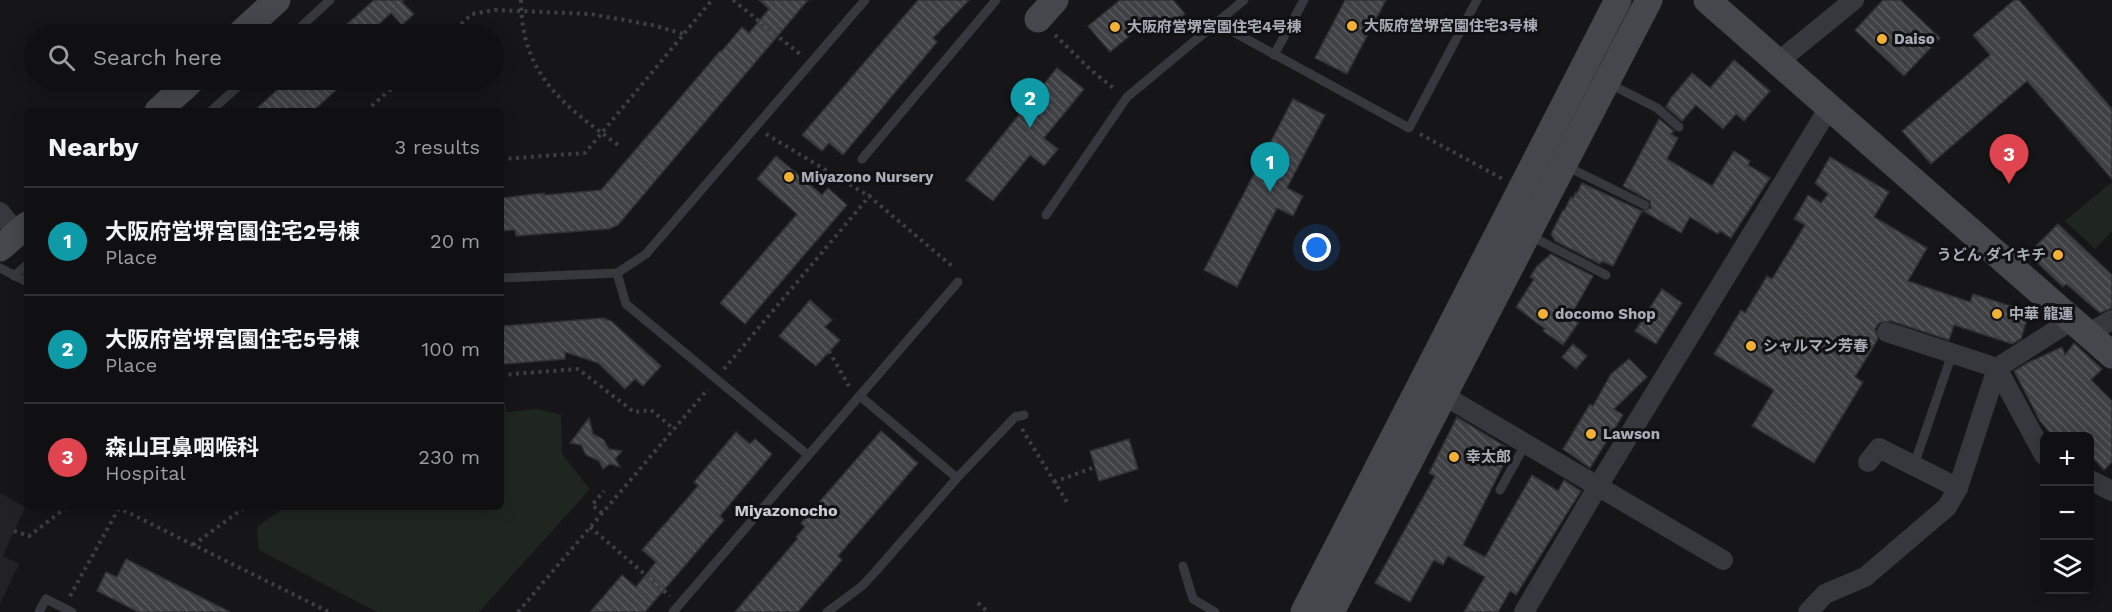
<!DOCTYPE html>
<html lang="en">
<head>
<meta charset="utf-8">
<style>
	body { margin:0; font-family:"Work Sans","Noto Sans JP",sans-serif; background:#19191b; color:#f1f3f6 }
	.controls { position:absolute; right:18px; bottom:18px; display:grid; overflow:hidden; border-radius:9px; box-shadow:0 3px 15px #0003 }
	.controls button { width:54px; height:54px; display:grid; place-items:center; padding:0; border:0; border-bottom:2px solid #303032; background:#101012; color:#f1f3f6; font:30px sans-serif }
	.you { position:absolute; left:1317px; top:248px; width:21px; height:21px; margin:-15px; border:4px solid #fff; border-radius:50%; background:#1a73e8; box-shadow:0 0 0 9px #1a73e833 }
	.badge { display:grid; place-items:center; width:39px; height:39px; border-radius:50%; background:#db2777; color:#fff; font-size:20px; font-weight:700 }
	.pin { position:absolute; translate:-50% -50px; filter:drop-shadow(0 2px 3px #0008) }
	.pin::after { content:''; position:absolute; top:32px; width:21px; height:18px; background:inherit; clip-path:polygon(0 0,100% 0,50% 100%) }
	.list { margin:0; padding:0; list-style:none }
	h2 { display:flex; justify-content:space-between; align-items:center; height:78px; margin:0; padding:0 24px; font-size:26px }
	h2 small { font-size:20px; font-weight:400; color:#9c9d9f }
	.list li { display:grid; grid-template-columns:39px 1fr auto; gap:18px; align-items:center; box-sizing:border-box; height:108px; padding:0 24px; border-top:2px solid #303032 }
	.list b { display:block; font-size:22px; white-space:nowrap }
	.list p { margin:0; font-size:20px; white-space:nowrap; color:#9c9d9f }
	.list em { font-size:20px; font-style:normal; color:#9c9d9f }
	.icon { flex:none; width:33px; height:33px; fill:none; stroke:currentColor; stroke-width:2; stroke-linecap:round; stroke-linejoin:round }
	.map { position:relative; flex:none; width:2112px; height:612px; overflow:hidden }
	.search { position:absolute; background:#101012; box-shadow:0 3px 15px #0003; left:24px; top:24px; width:480px; height:66px; display:flex; align-items:center; gap:15px; box-sizing:border-box; padding:0 21px; border-radius:33px; color:#9c9d9f; font-size:22px }
	.panel { position:absolute; background:#101012; box-shadow:0 3px 15px #0003; left:24px; top:108px; width:480px; height:402px; border-radius:9px }
	.map>svg:first-child { display:block }
</style>
</head>
<body>
<div class="map">
<svg width="2112" height="612" viewBox="0 0 2112 612">
	<defs>
		<pattern id="building-back-hatch" width="6" height="6" patternUnits="userSpaceOnUse" patternTransform="scale(1.5)"><rect width="6" height="6" fill="#404145"/><path d="M-1 5l2 2M0 0l6 6M5-1l2 2" fill="none" stroke="#595a5e"/></pattern>
	</defs>
	<rect width="100%" height="100%" fill="#161618"/>
	<!-- built -->
	<path fill="#222225" d="M0,493l25,14 -22,49 16,8 -19,40z"/>
	<!-- park -->
	<g fill="#1e261f">
		<path d="M2112,182v49l-17,18 -30,-28z"/>
		<path d="M501,397h2l4,15 31,-3 23,6 1,39 28,35 -111,123h-102l-118,-62 -2,-23 28,-20h216z"/>
	</g>
	<!-- building -->
	<g fill="url(#building-back-hatch)" stroke="#303034" stroke-width="1.5">
		<path d="M374,0h30l-2,2 12,12 -12,11 -11,-12 -23,21h-32z"/>
		<path d="M759,0h49l-190,225 -9,4 -93,7 -1,-6 -14,1v-33l43,-5v2l57,-5 119,-139 1,1 21,-25 7,6 20,-24z"/>
		<path d="M918,0h51l-36,38 4,4 -94,113 -14,-12 -7,8 -20,-16z"/>
		<path d="M1120,0h53l12,14 -18,14 -12,-13 -45,37 -22,-26z"/>
		<path d="M1345,0h41l-39,74 -32,-16z"/>
		<path d="M1883,0h17l40,38 -36,38 -49,-46z"/>
		<path d="M2014,0h5l93,109v70l-85,-98 -96,83 -29,-33 88,-76 -17,-20z"/>
		<path d="M1734,60l36,31 -26,30 -8,-7 -13,15 -27,-24 -14,16 -16,-14 5,-9 21,-25 18,15z"/>
		<path d="M1057,68l27,21 -40,49 14,11 -14,17 -14,-11 -37,46 -27,-21z"/>
		<path d="M288,80h59l-34,31h-59z"/>
		<path d="M1293,99l32,16 -38,73 16,8 -10,20 -16,-8 -40,79 -33,-17z"/>
		<path d="M1659,119l15,12 -3,3 7,4 -11,21 45,27 22,-35 16,10 -2,4 22,13 -39,60 -11,-7 -2,3 -28,-17 -9,16 -38,-22 8,-3 -1,-7 -27,-15z"/>
		<path d="M776,156l46,39 6,-7 19,17 -102,119 -25,-21 77,-89 -40,-35z"/>
		<path d="M1830,157l59,35 -15,25 53,31 -19,33 62,21 3,-8 56,18 -8,27 -9,5 -58,-19 -5,15 -58,-19 -12,2 -4,6 3,10 -23,38 8,5 -49,81 -62,-37 22,-36 -60,-36 27,-44 4,3 22,-37 5,3 33,-54 -11,-6 14,-24 13,8 7,-9 -13,-11z"/>
		<path d="M1582,183l60,28 -29,55 -11,-5 -2,3 -45,-23 -4,-7 12,-24 1,1 7,-14 2,1 3,-6 1,1z"/>
		<path d="M2058,224l54,51v33l-12,5 -34,-29 -3,3 -35,-33z"/>
		<path d="M1551,254l42,22 -19,34 9,6 -20,29 -20,-14 2,-2 -29,-22 18,-28 -4,-2 7,-11z"/>
		<path d="M1662,289l20,14 -26,41 -21,-13z"/>
		<path d="M810,300l22,20 -7,7 15,13 -24,26 -37,-30z"/>
		<path d="M603,318l8,3 50,45 -18,20 -8,-7 -10,10 -27,-26 -33,-11v7l-61,5 -1,-13h-2v-25z"/>
		<path d="M2074,343l28,26 -11,11 21,21v61l-8,8 -14,-15v-19h-37l-13,-15 -26,-50 13,-8 35,-16 3,8z"/>
		<path d="M1573,344l14,12 -11,13 -14,-12z"/>
		<path d="M1629,359l18,18 -33,32 9,6 -33,53 -27,-19 27,-45 3,2 18,-32z"/>
		<path d="M1457,417l54,33 -48,95 22,12 47,-82 26,16 6,-11 17,11 -65,104 -6,-4 -12,21h-34l21,-35 -37,-21 -5,9 -9,-5 -24,42 -35,-19 60,-107 -6,-3z"/>
		<path d="M589,418l4,16 10,5 6,10 13,2 -7,8 5,8 -10,-3 -7,5 -4,-8 -13,-6 -5,-10 -11,-2z"/>
		<path d="M881,431l37,32 -80,93 4,4 -44,52h-63l63,-74 -2,-1 9,-10 -4,-4z"/>
		<path d="M736,432l14,12 5,-5 17,15 -52,62 4,4 -79,92h-55l32,-37 14,12 20,-25 -14,-12 56,-64 -4,-4z"/>
		<path d="M1129,439l9,30 -39,12 -9,-30z"/>
		<path d="M126,559l37,19 67,34h-92l-41,-21 9,-19 11,5z"/>
	</g>
	<g fill="none" stroke-linecap="round" stroke-linejoin="round">
		<!-- path -->
		<g stroke="#3d3f44" stroke-width="4" stroke-dasharray="3 4.5" stroke-linecap="butt">
			<path d="M521,0c0,75 43,106 100,147"/>
			<path d="M733,0l68,55"/>
			<path d="M450,34l22,-20 23,-4 95,4 62,11 32,9"/>
			<path d="M1055,35l37,36 24,19"/>
			<path d="M366,111l35,-31"/>
			<path d="M766,134l103,62 84,71"/>
			<path d="M1420,134l83,45"/>
			<path d="M501,159l84,-6 127,-153"/>
			<path d="M829,351l21,37"/>
			<path d="M724,369l148,-176"/>
			<path d="M501,375l77,-6 56,43 17,-2 23,19"/>
			<path d="M1022,429l45,73"/>
			<path d="M1054,482l41,-15"/>
			<path d="M117,507l212,105"/>
			<path d="M602,513l-10,-8 12,-14"/>
			<path d="M590,527l80,69"/>
			<path d="M14,531l15,5 38,-29"/>
			<path d="M193,545l52,-38"/>
			<path d="M70,596l49,-88"/>
			<path d="M978,603l10,9"/>
			<path d="M518,612l190,-223"/>
		</g>
		<!-- lane -->
		<g stroke="#37383d" stroke-width="9">
			<path d="M1217,23l192,105 68,-128"/>
			<path d="M293,34l37,-34"/>
			<path d="M1274,55l30,-55"/>
			<path d="M1608,83l49,25 22,19"/>
			<path d="M211,111l34,-31"/>
			<path d="M862,159l134,-159"/>
			<path d="M1566,166l79,39"/>
			<path d="M1046,215l81,-118 117,-97"/>
			<path d="M1529,235l77,40"/>
			<path d="M0,268l27,14"/>
			<path d="M617,273l9,31 182,151"/>
			<path d="M14,276l13,-11"/>
			<path d="M501,278l116,-5 29,-19 219,-254"/>
			<path d="M860,396l97,82"/>
			<path d="M1914,465l38,-111"/>
			<path d="M1500,490l26,-47"/>
			<path d="M1183,566l10,33 22,13"/>
			<path d="M39,612l7,-13 26,13"/>
			<path d="M673,612l285,-330"/>
			<path d="M827,612l35,-26 14,-15 81,-93 58,-61 9,-2"/>
		</g>
		<!-- street -->
		<g stroke="#37383d" stroke-width="20">
			<path d="M1779,61l75,-61"/>
			<path d="M0,212l17,21"/>
			<path d="M1887,332l110,36 47,87"/>
			<path d="M2087,334l25,-14"/>
			<path d="M1443,395l280,165"/>
			<path d="M1868,462l11,-14 79,40"/>
			<path d="M2090,480l22,11"/>
			<path d="M1524,612l74,-126 232,-380"/>
			<path d="M1808,612l17,-18 40,-17 82,-70 11,-19 39,-120 75,-48"/>
		</g>
		<!-- secondary -->
		<g stroke="#45474d" stroke-width="27">
			<path d="M1707,0l405,355"/>
			<path d="M1038,19l17,-19"/>
			<path d="M240,34l37,-34"/>
			<path d="M158,111l34,-31"/>
			<path d="M0,248l27,-23"/>
			<path d="M1304,612l314,-612"/>
			<path d="M1331,612l318,-612"/>
		</g>
	</g>
	<!-- markers -->
	<g fill="#f2b134" stroke="#111113" stroke-width="2">
		<circle cx="1352" cy="26" r="6"/>
		<circle cx="1115" cy="27" r="6"/>
		<circle cx="1882" cy="39" r="6"/>
		<circle cx="789" cy="177" r="6"/>
		<circle cx="2058" cy="255" r="6"/>
		<circle cx="1543" cy="314" r="6"/>
		<circle cx="1997" cy="314" r="6"/>
		<circle cx="1751" cy="346" r="6"/>
		<circle cx="1591" cy="434" r="6"/>
		<circle cx="1454" cy="457" r="6"/>
	</g>
	<g text-anchor="middle" dominant-baseline="central" stroke-width="6" stroke-linejoin="round" paint-order="stroke">
		<!-- poi labels -->
		<g font-size="15" font-weight="bold" fill="#a8adb8" stroke="#111113" text-anchor="start">
			<text x="1364" y="26">大阪府営堺宮園住宅3号棟</text>
			<text x="1127" y="27">大阪府営堺宮園住宅4号棟</text>
			<text x="1894" y="39">Daiso</text>
			<text x="801" y="177">Miyazono Nursery</text>
			<text x="2046" y="255" text-anchor="end">うどん ダイキチ</text>
			<text x="1555" y="314">docomo Shop</text>
			<text x="2009" y="314">中華 龍運</text>
			<text x="1763" y="346">シャルマン芳春</text>
			<text x="1603" y="434">Lawson</text>
			<text x="1466" y="457">幸太郎</text>
		</g>
		<!-- neighbourhood labels -->
		<g font-size="16" font-weight="bold" fill="#c9ccd4" stroke="#111113">
			<text x="786" y="510">Miyazonocho</text>
		</g>
	</g>
</svg>
<div class="controls">
<button>+</button>
<button>−</button>
<button><svg class="icon" aria-label="layers" viewBox="0 0 24 24"><path d="M12 4l9 5-9 5-9-5zM3 14l9 5 9-5"/></svg></button>
</div>
<div class="you"></div>
<div class="pin badge" style="left:1270px;top:192px;background:#0f9aa8">1</div>
<div class="pin badge" style="left:1030px;top:128px;background:#0f9aa8">2</div>
<div class="pin badge" style="left:2009px;top:184px;background:#e0444e">3</div>
<div class="search"><svg class="icon" aria-label="search" viewBox="0 0 24 24"><circle cx="10" cy="10" r="6"/><path d="M15 15l6 6"/></svg>Search here</div>
<section class="panel">
<h2>Nearby<small>3 results</small></h2>
<ul class="list">
<li><span class="badge" style="background:#0f9aa8">1</span><div><b>大阪府営堺宮園住宅2号棟</b><p>Place</p></div><em>20 m</em></li>
<li><span class="badge" style="background:#0f9aa8">2</span><div><b>大阪府営堺宮園住宅5号棟</b><p>Place</p></div><em>100 m</em></li>
<li><span class="badge" style="background:#e0444e">3</span><div><b>森山耳鼻咽喉科</b><p>Hospital</p></div><em>230 m</em></li>
</ul>
</section>
</div>
</body>
</html>
